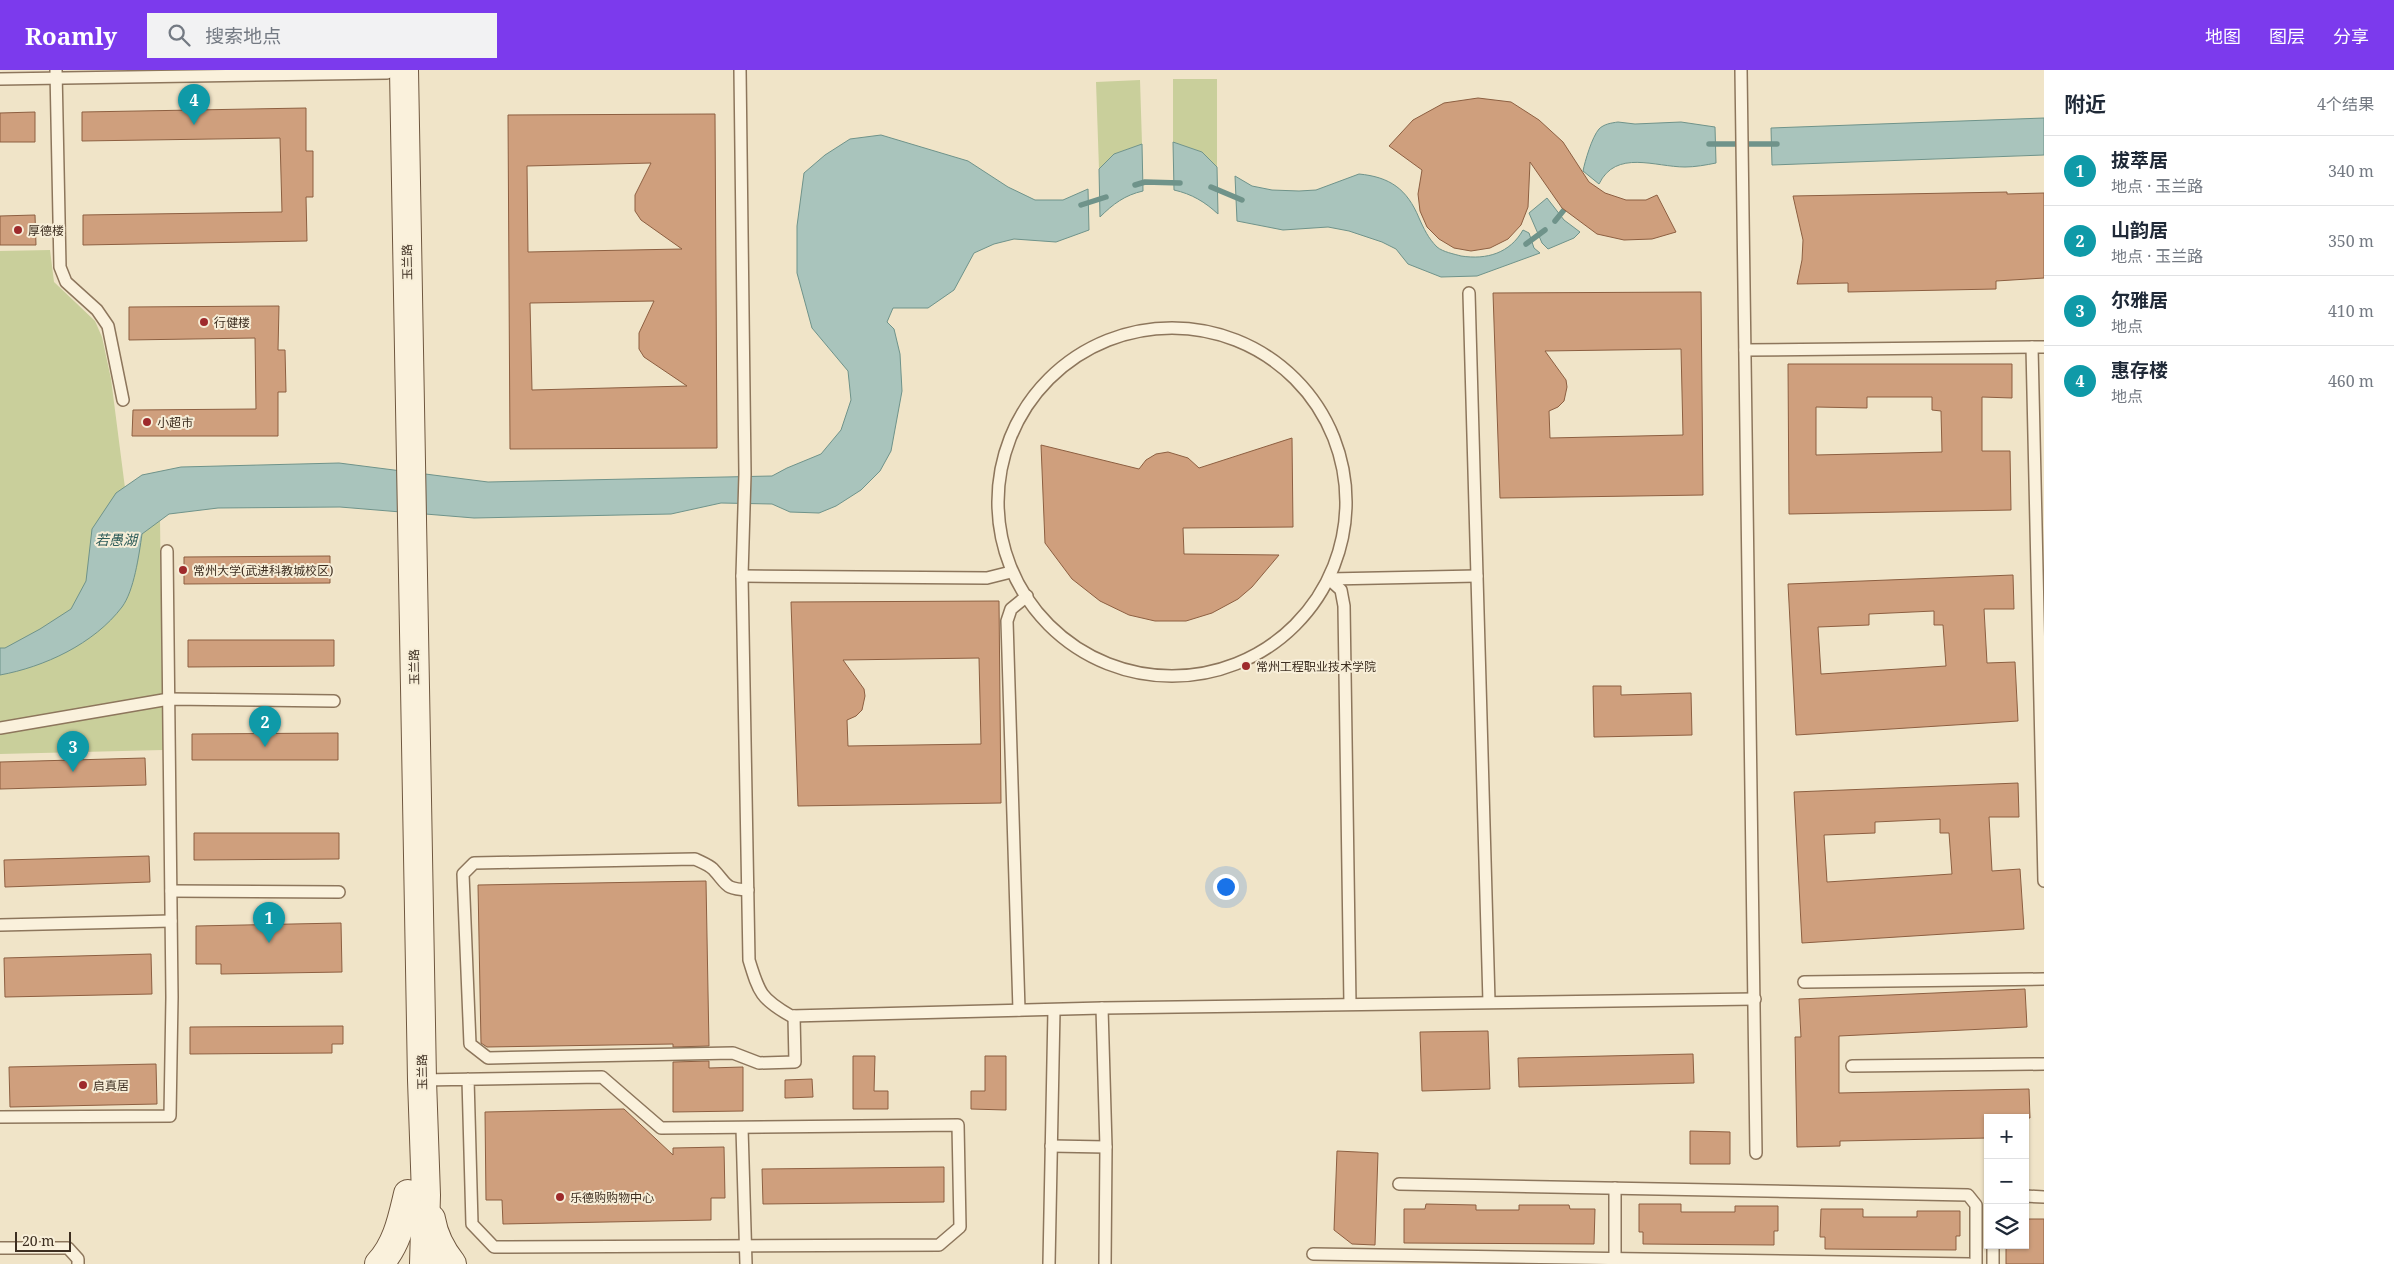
<!DOCTYPE html>
<html lang="zh">
<head>
<meta charset="utf-8">
<style>
	body { margin:0; font-family:"Noto Serif","Noto Sans SC",serif; background:#f2f2f3; color:#1f2937 }
	.controls { position:absolute; right:15px; bottom:15px; display:grid; overflow:hidden; border-radius:0px; box-shadow:0 1px 4px #0004 }
	.controls button { width:45px; height:45px; display:grid; place-items:center; padding:0; border:0; border-bottom:1px solid #e0e1e3; background:#fff; color:#1f2937; font:25px sans-serif }
	.scale { position:absolute; left:15px; bottom:12px; width:56px; box-sizing:border-box; padding-left:5px; border:2px solid #3d2e20; border-top:0; font-size:14px; line-height:18px; white-space:nowrap; color:#3d2e20; -webkit-text-stroke:4px #f7eed8; paint-order:stroke }
	.you { position:absolute; left:1225px; top:816px; width:18px; height:18px; margin:-12px; border:4px solid #fff; border-radius:50%; background:#1a73e8; box-shadow:0 0 0 8px #1a73e833 }
	.badge { display:grid; place-items:center; width:32px; height:32px; border-radius:50%; background:#7c3aed; color:#fff; font-size:16px; font-weight:700 }
	.pin { position:absolute; translate:-50% -41px; filter:drop-shadow(0 1px 2px #0008) }
	.pin::after { content:''; position:absolute; top:26px; width:18px; height:15px; background:inherit; clip-path:polygon(0 0,100% 0,50% 100%) }
	.list { margin:0; padding:0; list-style:none }
	h2 { display:flex; justify-content:space-between; align-items:center; height:65px; margin:0; padding:0 20px; font-size:21px }
	h2 small { font-size:16px; font-weight:400; color:#747a83 }
	.list li { display:grid; grid-template-columns:32px 1fr auto; gap:15px; align-items:center; box-sizing:border-box; height:70px; padding:0 20px; border-top:1px solid #e0e1e3 }
	.list b { display:block; font-size:19px; white-space:nowrap }
	.list p { margin:0; font-size:16px; white-space:nowrap; color:#747a83 }
	.list em { font-size:16px; font-style:normal; color:#747a83 }
	.icon { flex:none; width:28px; height:28px; fill:none; stroke:currentColor; stroke-width:2; stroke-linecap:round; stroke-linejoin:round }
	.map { position:relative; flex:none; width:2044px; height:1194px; overflow:hidden }
	header { display:flex; align-items:center; gap:30px; box-sizing:border-box; height:70px; padding:0 25px; background:#7c3aed; color:#fff }
	header strong { font-size:24px }
	nav { display:flex; gap:28px; margin-inline-start:auto; font-size:18px }
	.search { width:350px; height:45px; background:#f2f2f3; display:flex; align-items:center; gap:12px; box-sizing:border-box; padding:0 18px; border-radius:0px; color:#747a83; font-size:19px }
	main { display:flex }
	aside { flex:1; background:#fff }
	.map>svg:first-child { display:block }
</style>
</head>
<body>
<header>
<strong>Roamly</strong>
<div class="search"><svg class="icon" aria-label="search" viewBox="0 0 24 24"><circle cx="10" cy="10" r="6"/><path d="M15 15l6 6"/></svg>搜索地点</div>
<nav><a>地图</a><a>图层</a><a>分享</a></nav>
</header>
<main>
<div class="map">
<svg width="2044" height="1194" viewBox="0 0 2044 1194">
	<rect width="100%" height="100%" fill="#f0e4c8"/>
	<!-- green -->
	<g fill="#c9cf9b">
		<path d="M1173,9h44v88l-15,-15 -29,-10z"/>
		<path d="M1140,10l2,64 -28,10 -15,15 -3,-87z"/>
		<path d="M50,180l4,32 41,39 7,16 9,42 18,140h31l3,231 -163,4v-503z"/>
	</g>
	<!-- water -->
	<g fill="#a9c4bc" stroke="#6f938a">
		<path d="M2044,48v37l-272,10 -1,-37z"/>
		<path d="M1618,52l17,2 46,-2 34,5 1,36c-10,2 -21,4 -31,4 -30,0 -69,-18 -86,17l-16,-13c2,-10 9,-34 16,-42 5,-5 12,-6 19,-7z"/>
		<path d="M881,65l87,26 40,26 27,13h28l25,-11 1,41 -33,12 -42,-3 -20,5 -20,9 -20,37 -26,18h-35l-6,14 7,7 6,25 2,37 -11,60 -11,20 -19,19 -25,16 -17,7 -29,-1 -18,-8 -51,-1 -50,11 -197,4 -134,-11 -122,1 -49,6 -27,20c-3,21 -8,57 -20,73 -28,37 -78,60 -122,68v-27h5l35,-19 31,-20 15,-28 6,-52 24,-36 26,-18 39,-8 158,-4 149,19 284,-6 15,-8 34,-14 20,-24 10,-30 -3,-29 -36,-43 -15,-55v-47l7,-53 21,-18 25,-16z"/>
		<path d="M1173,72l29,10 15,15 1,47c-13,-12 -26,-20 -44,-24z"/>
		<path d="M1142,74l1,47c-18,4 -30,13 -43,26l-1,-48 15,-15z"/>
		<path d="M1359,104c31,3 48,15 60,44 5,11 9,20 18,29 6,5 17,7 24,9 26,4 49,-3 62,-26l6,3 5,15 6,5 -63,23 -36,1 -33,-13 -12,-15 -14,-7 -33,-11 -21,-4 -45,3 -46,-9 -2,-45 17,10 20,4 27,1 17,-1z"/>
		<path d="M1547,128l17,22 16,12 -6,6 -26,11 -6,-6 -13,-30z"/>
	</g>
	<g fill="none" stroke-linecap="round" stroke-linejoin="round">
		<!-- stream -->
		<g stroke="#6f938a" stroke-width="5.5">
			<path d="M1709,74h68"/>
			<path d="M1135,115l10,-3 35,1"/>
			<path d="M1211,117l31,13"/>
			<path d="M1081,135l25,-8"/>
			<path d="M1555,151l13,-16"/>
			<path d="M1526,174l19,-14"/>
		</g>
	</g>
	<!-- building -->
	<g fill="#cf9f7d" stroke="#8d5f41" fill-rule="evenodd">
		<path d="M1478,28l33,4 28,18 24,22 26,40 16,11 21,7h20l11,-5 19,37 -24,7 -28,1 -27,-6 -35,-26 -32,-46 -2,45 -7,18 -13,14 -18,9 -19,3 -17,-3 -15,-9 -12,-12 -7,-16 -2,-17 4,-24 -33,-24 24,-26 31,-17z"/>
		<path d="M306,38v43h7v46h-7l1,44 -224,4v-30l199,-3 -2,-74 -198,3v-29z"/>
		<path d="M35,42v30h-35v-29z"/>
		<path d="M715,44l2,334 -207,1 -2,-334zM651,93l-16,32v16l6,9 41,29 -154,3 -1,-86zM654,231l-15,32v16l5,8 43,29 -155,4 -2,-87z"/>
		<path d="M2007,122v2l37,-1v85l-48,3v8l-148,3v-9l-51,1 5,-24 1,-20 -10,-44z"/>
		<path d="M35,145l1,30h-36v-29z"/>
		<path d="M1701,222l2,203 -203,3 -7,-205zM1681,279l2,86 -133,3 -1,-27 9,-4 6,-6 3,-14 -1,-7 -21,-29z"/>
		<path d="M279,236l-1,44h7l1,42h-8v44h-146l1,-26 123,-1 -1,-71 -126,2v-33z"/>
		<path d="M1788,294h224v34l-30,-1v54h28l1,59 -222,4zM1867,327h65v13l9,1 1,41 -126,3v-48l51,1z"/>
		<path d="M1292,368l1,89 -110,1 1,26 95,1 -27,32 -14,12 -26,14 -26,8h-31l-26,-6 -29,-14 -28,-22 -27,-36 -4,-98 98,24 7,-9 10,-6 12,-2 20,6 11,10z"/>
		<path d="M330,486v27l-146,1v-27z"/>
		<path d="M2013,505l1,34h-30l3,54 28,-1 3,59 -222,14 -8,-151zM1934,541v14h9l3,41 -125,8 -3,-47 51,-2v-11z"/>
		<path d="M999,531l2,202 -203,3 -7,-204zM979,588l2,86 -133,2 -1,-26 9,-4 6,-6 3,-14 -1,-7 -21,-29z"/>
		<path d="M188,570h146v26l-146,1z"/>
		<path d="M1593,616h28v9l70,-2 1,42 -98,2z"/>
		<path d="M338,663v27h-146v-26z"/>
		<path d="M145,688l1,27 -146,4v-27z"/>
		<path d="M2018,713l1,34h-30l3,54 28,-2 4,60 -222,14 -8,-151zM1940,749v14h9l3,41 -125,8 -3,-47 51,-2v-11z"/>
		<path d="M194,763h145v26l-145,1z"/>
		<path d="M149,786l1,26 -145,5 -1,-27z"/>
		<path d="M706,811l3,165 -36,1v-3l-186,3 -6,-4 -3,-158z"/>
		<path d="M341,853l1,49 -121,2v-10h-25v-38z"/>
		<path d="M151,884l1,40 -147,3 -1,-39z"/>
		<path d="M2025,919l2,38 -188,9v57l190,-4 1,29h-42v20l-148,3v5l-43,1 -2,-110h6l-2,-38z"/>
		<path d="M343,956v18h-11v9l-142,1v-27z"/>
		<path d="M1488,961l2,58 -68,2 -2,-59z"/>
		<path d="M1693,984l1,29 -175,4 -1,-29z"/>
		<path d="M853,986h22l-1,35h14v18h-35z"/>
		<path d="M985,986h21v54l-35,-1v-18h14z"/>
		<path d="M709,991v7l34,-1v44l-70,1v-50z"/>
		<path d="M156,994l1,40 -147,3 -1,-40z"/>
		<path d="M812,1009l1,18 -28,1v-18z"/>
		<path d="M624,1039l49,46v-7l51,-1 1,51h-14v22l-208,4 -1,-24h-16l-1,-88z"/>
		<path d="M1690,1061l40,1v32h-40z"/>
		<path d="M1337,1081l41,2 -3,92 -23,-1 -18,-14z"/>
		<path d="M944,1097v35l-181,2 -1,-35z"/>
		<path d="M1426,1134l50,1v5h43v-5h50l1,4h25l-1,35 -190,-1v-34h21z"/>
		<path d="M1639,1134h42v8h54v-6h43v25h-4v14l-131,-1v-12h-4z"/>
		<path d="M1821,1139h42v8h54v-6h43v25h-4v14l-131,-1v-12h-5z"/>
		<path d="M2025,1149h19v45h-38v-19h19z"/>
	</g>
	<g fill="none" stroke-linecap="round" stroke-linejoin="round">
		<!-- lane casing -->
		<g stroke="#8d765c" stroke-width="14">
			<g id="lane">
				<path d="M56,0l4,197 6,15 31,28 11,16 15,74"/>
				<path d="M740,0l5,404 -3,102 7,384c10,33 12,39 42,56l311,-8 653,-9"/>
				<path d="M1741,0l15,1083"/>
				<path d="M0,9l387,-6 4,-3"/>
				<path d="M1469,223l20,709"/>
				<circle cx="1172" cy="432" r="174"/>
				<path d="M2032,277l12,534"/>
				<path d="M1745,280l299,-3"/>
				<path d="M742,506l245,2 24,-6"/>
				<path d="M1329,509l12,11 3,16 6,398"/>
				<path d="M1329,509l148,-3"/>
				<path d="M0,658l169,-29 165,2"/>
				<path d="M748,820c-24,-1 -20,-5 -35,-21 -4,-4 -12,-7 -18,-10l-221,4 -11,11 7,170 18,14 245,-5 26,10 36,-1 -1,-46"/>
				<path d="M171,821l168,1"/>
				<path d="M0,855l171,-4"/>
				<path d="M1804,912l240,-3"/>
				<path d="M1102,938l4,139 -1,117"/>
				<path d="M1019,940l-12,-389 4,-12 16,-13"/>
				<path d="M1852,996l192,-2"/>
				<path d="M422,1010l180,-3 59,51 297,-3 2,102 -21,18 -445,2 -22,-23 -4,-145"/>
				<path d="M0,1047l170,-1 2,-119 -5,-446"/>
				<path d="M742,1058l4,136"/>
				<path d="M1051,1076l55,1"/>
				<path d="M1399,1114l569,11 8,10v59"/>
				<path d="M2025,1126l19,1"/>
				<path d="M0,1178h68l10,11v5"/>
				<path d="M1313,1184l656,10"/>
				<path d="M1615,1189v-71"/>
				<path d="M1049,1194l5,-254"/>
				<path d="M1993,1194v-19"/>
			</g>
		</g>
		<!-- secondary casing -->
		<g stroke="#6f573f" stroke-width="30">
			<g id="secondary">
				<path d="M404,0l18,1010 4,115 -2,69"/>
				<path d="M431,1149c3,18 10,31 21,45"/>
				<path d="M379,1194c18,-19 23,-45 29,-70"/>
			</g>
		</g>
		<!-- lane -->
		<use href="#lane" stroke="#faf1dc" stroke-width="11"/>
		<!-- secondary -->
		<use href="#secondary" stroke="#faf1dc" stroke-width="28"/>
	</g>
	<!-- markers -->
	<g fill="#9e2a2b" stroke="#f7eed8" stroke-width="2">
		<circle cx="18" cy="160" r="5"/>
		<circle cx="204" cy="252" r="5"/>
		<circle cx="147" cy="352" r="5"/>
		<circle cx="183" cy="500" r="5"/>
		<circle cx="1246" cy="596" r="5"/>
		<circle cx="83" cy="1015" r="5"/>
		<circle cx="560" cy="1127" r="5"/>
	</g>
	<g text-anchor="middle" dominant-baseline="central" stroke-width="4" stroke-linejoin="round" paint-order="stroke">
		<!-- poi labels -->
		<g font-size="12" fill="#3d2e20" stroke="#f7eed8" text-anchor="start">
			<text x="28" y="160">厚德楼</text>
			<text x="214" y="252">行健楼</text>
			<text x="157" y="352">小超市</text>
			<text x="193" y="500">常州大学(武进科教城校区)</text>
			<text x="1256" y="596">常州工程职业技术学院</text>
			<text x="93" y="1015">启真居</text>
			<text x="570" y="1127">乐德购购物中心</text>
		</g>
		<!-- street labels -->
		<g font-size="12" fill="#3d2e20" stroke="#f7eed8">
			<text transform="translate(407 192) rotate(-91)">玉兰路</text>
			<text transform="translate(414 597) rotate(-91)">玉兰路</text>
			<text transform="translate(422 1002) rotate(-91)">玉兰路</text>
		</g>
		<!-- water labels -->
		<g font-size="14" font-style="italic" fill="#2f5d5a" stroke="#f7eed8">
			<text x="116" y="469">若愚湖</text>
		</g>
	</g>
</svg>
<div class="controls">
<button>+</button>
<button>−</button>
<button><svg class="icon" aria-label="layers" viewBox="0 0 24 24"><path d="M12 4l9 5-9 5-9-5zM3 14l9 5 9-5"/></svg></button>
</div>
<div class="scale">20 m</div>
<div class="you"></div>
<div class="pin badge" style="left:269px;top:873px;background:#0f9aa8">1</div>
<div class="pin badge" style="left:265px;top:677px;background:#0f9aa8">2</div>
<div class="pin badge" style="left:73px;top:702px;background:#0f9aa8">3</div>
<div class="pin badge" style="left:194px;top:55px;background:#0f9aa8">4</div>
</div>
<aside>
<h2>附近<small>4个结果</small></h2>
<ul class="list">
<li><span class="badge" style="background:#0f9aa8">1</span><div><b>拔萃居</b><p>地点 · 玉兰路</p></div><em>340 m</em></li>
<li><span class="badge" style="background:#0f9aa8">2</span><div><b>山韵居</b><p>地点 · 玉兰路</p></div><em>350 m</em></li>
<li><span class="badge" style="background:#0f9aa8">3</span><div><b>尔雅居</b><p>地点</p></div><em>410 m</em></li>
<li><span class="badge" style="background:#0f9aa8">4</span><div><b>惠存楼</b><p>地点</p></div><em>460 m</em></li>
</ul>
</aside>
</main>
</body>
</html>
